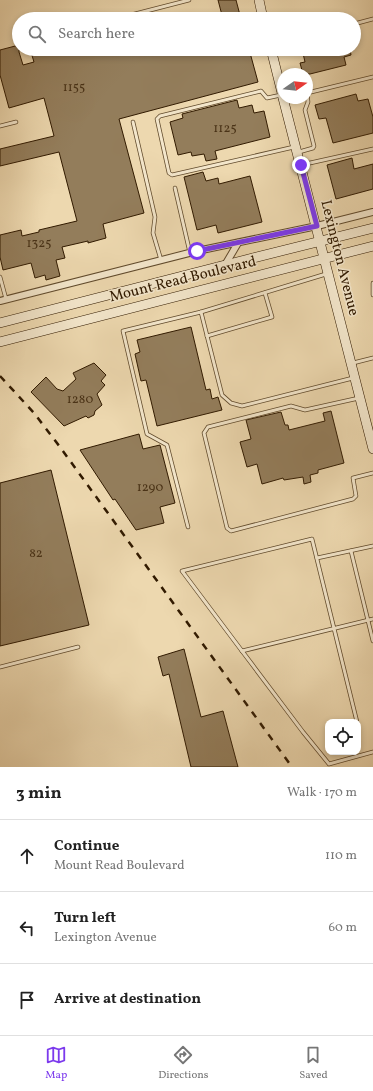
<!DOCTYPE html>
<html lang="en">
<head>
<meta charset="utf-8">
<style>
	body { margin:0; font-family:Vollkorn,serif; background:#f6f6f6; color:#222 }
	.controls { position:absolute; right:12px; bottom:12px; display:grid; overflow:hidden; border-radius:8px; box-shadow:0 2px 6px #0003 }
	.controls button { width:36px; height:36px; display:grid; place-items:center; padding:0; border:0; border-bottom:1px solid #e0e0e0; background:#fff; color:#222; font:20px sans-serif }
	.compass { position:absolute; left:277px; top:68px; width:36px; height:36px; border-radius:50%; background:#fff; box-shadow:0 2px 6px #0003; rotate:76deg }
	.stop { position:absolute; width:12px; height:12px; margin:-9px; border:3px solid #7c3aed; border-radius:50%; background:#fff }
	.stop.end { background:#7c3aed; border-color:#fff; box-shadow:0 1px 4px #0008 }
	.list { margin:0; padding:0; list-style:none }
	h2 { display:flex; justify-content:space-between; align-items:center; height:52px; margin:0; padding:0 16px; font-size:17px }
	h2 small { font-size:13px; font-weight:400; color:#767676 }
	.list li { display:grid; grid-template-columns:26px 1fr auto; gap:12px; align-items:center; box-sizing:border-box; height:72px; padding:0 16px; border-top:1px solid #e0e0e0 }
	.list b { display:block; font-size:15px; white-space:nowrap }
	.list p { margin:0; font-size:13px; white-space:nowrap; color:#767676 }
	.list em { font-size:13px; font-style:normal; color:#767676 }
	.icon { flex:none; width:22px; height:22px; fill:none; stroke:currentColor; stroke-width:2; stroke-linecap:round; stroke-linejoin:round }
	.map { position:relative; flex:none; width:373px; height:767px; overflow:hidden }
	.search { position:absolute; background:#fff; box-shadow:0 2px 6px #0003; left:12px; right:12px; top:12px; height:44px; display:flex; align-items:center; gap:10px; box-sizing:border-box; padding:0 14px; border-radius:22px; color:#767676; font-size:15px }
	.sheet { height:268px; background:#fff }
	nav { display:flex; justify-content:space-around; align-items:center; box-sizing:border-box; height:56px; border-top:1px solid #e0e0e0; background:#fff; font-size:11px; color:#767676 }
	nav a { display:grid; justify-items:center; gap:2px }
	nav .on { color:#7c3aed }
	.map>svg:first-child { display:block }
</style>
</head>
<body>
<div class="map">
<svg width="373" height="767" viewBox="0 0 373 767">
	<rect width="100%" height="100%" fill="#edd8af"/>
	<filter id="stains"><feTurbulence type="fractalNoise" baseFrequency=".005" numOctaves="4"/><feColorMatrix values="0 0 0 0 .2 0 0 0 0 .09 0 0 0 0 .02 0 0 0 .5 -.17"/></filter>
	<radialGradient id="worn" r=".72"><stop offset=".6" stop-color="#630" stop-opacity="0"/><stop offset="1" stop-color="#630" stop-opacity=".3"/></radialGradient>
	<!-- building -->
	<g fill="#937d5b" stroke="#311a00">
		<path d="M218,0h18l5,19h-18z"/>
		<path d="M19,45v7l4,13 11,-3 -4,-13h99l2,5 19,-5h99l9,33 -139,37 25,94 -41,11 3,14 -18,5v-2l-26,6 3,11 -9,2 4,16 -14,4 -1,-5 -10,3 -4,-15 -28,7 -3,-13v-22l21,-5 1,6 17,-4v-2l38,-9 -18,-69 -59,14v-17l54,-13 -10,-38 -35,10 -9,-33v-25z"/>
		<path d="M302,49h48l1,6 -7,2 2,8 -36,9h-7l-3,-11 5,-1z"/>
		<path d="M356,94l2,7 10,-2 5,18v16l-40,10 -7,-25 -7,1 -4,-14z"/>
		<path d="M237,100l2,8 13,-3 2,8 10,-2 6,26 -55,14 2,8 -11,2 -2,-7 -12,2 -1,-4 -13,3 -8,-33 13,-4 -1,-4z"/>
		<path d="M352,158l2,11 19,-5v25l-37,10 -9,-34z"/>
		<path d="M203,172l3,9 12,-3 1,6 31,-8 12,46 -44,11 -2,-8 -19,5 -13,-53z"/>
		<path d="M191,327l15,63 4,-1 2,10 6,-2 4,13 -65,16 -11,-46 -5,1 -6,-27 5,-2 -3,-12z"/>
		<path d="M94,363l12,12 -5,6 4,4 -8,9 5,11 -7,6 -1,4 -6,3 -2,-2 -22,10 -33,-34 15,-15 11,12 6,2 13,-12 -3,-6z"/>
		<path d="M331,411l13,52 -26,7v3l-8,2 1,7 -7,2 -1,-7 -19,3 -1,-2 -21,6 -5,-20 -10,3 -7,-25 11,-3 -5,-19 35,-8 4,13h3l1,5 36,-9 -2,-8z"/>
		<path d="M139,434l4,15 17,-4 15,58 -15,4 4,16 -28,7 -21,-31 -2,1 -33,-50z"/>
		<path d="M51,470l38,155 -89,21v-163z"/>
		<path d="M184,649l17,68 22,-6 15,56h-47l-22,-93 -6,2 -5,-19z"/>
	</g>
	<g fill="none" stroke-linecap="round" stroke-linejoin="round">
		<!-- lane casing -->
		<g stroke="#604a2c" stroke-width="4.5">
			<g id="lane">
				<path d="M127,16l62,-16"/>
				<path d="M354,24l19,-5"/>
				<path d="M307,93l66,-16"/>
				<path d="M281,95l-14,3 -6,-7 -101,25 -3,3 12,54 3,2 122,-28"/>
				<path d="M133,122l22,95 -2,16 8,27"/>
				<path d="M0,126l16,-4"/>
				<path d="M299,152l14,-4 1,-2 -9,-36 3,-8 -1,-9"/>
				<path d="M301,165l72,-16"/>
				<path d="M175,188l15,65"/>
				<path d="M326,274l-125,38 21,83 9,8 11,3 111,-28"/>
				<path d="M0,277l6,22"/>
				<path d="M373,283v12"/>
				<path d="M207,336l65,-19 -7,-24"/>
				<path d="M353,363l20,-5"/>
				<path d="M359,398l-54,12 -14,-4 -83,21 -4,6 23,95 4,3 122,-32 3,-3 -3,-18 20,-5"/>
				<path d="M188,527l-21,-82 -20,-11 -24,-103 78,-19"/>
				<path d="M351,551l22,90"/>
				<path d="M317,558l56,-12"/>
				<path d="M242,651l61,81 26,32 44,-12"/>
				<path d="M0,667l78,-20"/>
				<path d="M357,722l-45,-183 -130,32 60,80 131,-32"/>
			</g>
		</g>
		<!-- street casing -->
		<g stroke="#604a2c" stroke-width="8">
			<g id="street">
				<path d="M225,265l13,-22"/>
				<path d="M0,301l197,-50 120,-25 56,-14"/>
			</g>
		</g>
		<!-- secondary casing -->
		<g stroke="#311a00" stroke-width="10">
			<g id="secondary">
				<path d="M259,0l4,19"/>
				<path d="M271,49l12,48"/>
				<path d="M283,98l90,351"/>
				<path d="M0,323l225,-58 148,-37"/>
				<path d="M0,342l373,-96"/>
			</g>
		</g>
		<!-- lane -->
		<use href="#lane" stroke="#f3e6cb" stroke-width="3"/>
		<!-- street -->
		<use href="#street" stroke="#f3e6cb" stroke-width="6"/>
		<!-- secondary -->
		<use href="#secondary" stroke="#f3e6cb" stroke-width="9"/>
		<!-- rail -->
		<path stroke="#311a00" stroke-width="2.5" stroke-dasharray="7 7" stroke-linecap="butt" d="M0,376l34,37 26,34 232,320"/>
	</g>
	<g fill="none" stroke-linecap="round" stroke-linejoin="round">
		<!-- route -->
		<path stroke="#7c3aed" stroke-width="5" d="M197,251l120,-25 -16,-61"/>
	</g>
	<g text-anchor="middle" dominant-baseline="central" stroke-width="3" stroke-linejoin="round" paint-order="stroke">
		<!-- number labels -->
		<g font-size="13" fill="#4a3317">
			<text x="74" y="88">1155</text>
			<text x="225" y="129">1125</text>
			<text x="39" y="244">1325</text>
			<text x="80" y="400">1280</text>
			<text x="150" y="488">1290</text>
			<text x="36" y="554">82</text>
		</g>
		<!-- street labels -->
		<g font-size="15" fill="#311a00" stroke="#f3e6cb">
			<text transform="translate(339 258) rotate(76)">Lexington Avenue</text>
			<text transform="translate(183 280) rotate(-14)">Mount Read Boulevard</text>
		</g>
	</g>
	<rect width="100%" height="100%" filter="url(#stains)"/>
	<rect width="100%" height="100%" fill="url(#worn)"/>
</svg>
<div class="controls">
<button><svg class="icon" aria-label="locate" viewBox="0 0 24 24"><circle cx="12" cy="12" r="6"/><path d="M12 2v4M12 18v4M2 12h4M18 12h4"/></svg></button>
</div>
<svg class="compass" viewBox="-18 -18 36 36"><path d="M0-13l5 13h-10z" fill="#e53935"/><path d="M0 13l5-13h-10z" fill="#767676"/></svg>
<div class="stop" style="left:197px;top:251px"></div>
<div class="stop end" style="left:301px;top:165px"></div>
<div class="search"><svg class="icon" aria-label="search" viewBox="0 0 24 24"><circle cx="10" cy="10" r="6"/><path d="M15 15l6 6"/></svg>Search here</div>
</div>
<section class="sheet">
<h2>3 min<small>Walk · 170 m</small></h2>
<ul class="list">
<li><svg class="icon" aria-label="ahead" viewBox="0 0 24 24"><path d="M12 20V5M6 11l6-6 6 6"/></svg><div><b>Continue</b><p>Mount Read Boulevard</p></div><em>110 m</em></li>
<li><svg class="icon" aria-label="left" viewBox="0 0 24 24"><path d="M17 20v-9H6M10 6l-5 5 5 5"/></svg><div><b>Turn left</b><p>Lexington Avenue</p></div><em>60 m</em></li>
<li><svg class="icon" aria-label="arrive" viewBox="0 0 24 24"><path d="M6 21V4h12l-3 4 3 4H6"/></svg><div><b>Arrive at destination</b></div></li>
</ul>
</section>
<nav>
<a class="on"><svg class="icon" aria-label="map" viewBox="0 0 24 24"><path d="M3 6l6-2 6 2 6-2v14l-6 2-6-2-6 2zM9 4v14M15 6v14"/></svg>Map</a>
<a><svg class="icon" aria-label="directions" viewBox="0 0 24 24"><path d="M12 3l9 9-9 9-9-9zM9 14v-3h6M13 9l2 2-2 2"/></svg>Directions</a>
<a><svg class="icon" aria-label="saved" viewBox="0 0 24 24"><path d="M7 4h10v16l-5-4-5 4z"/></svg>Saved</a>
</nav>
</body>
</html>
